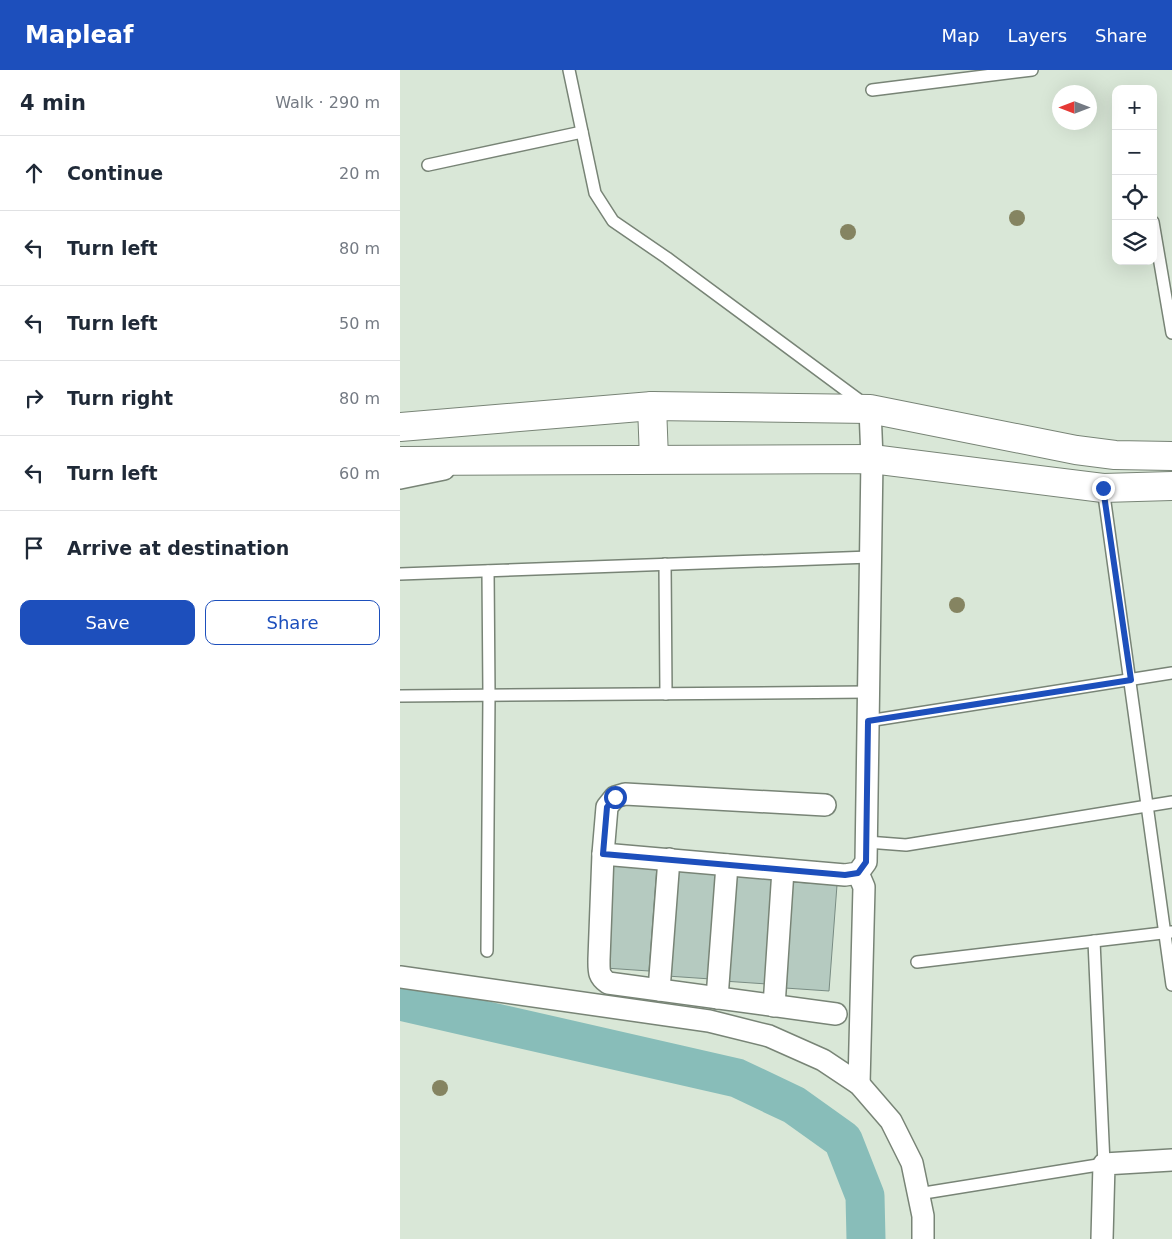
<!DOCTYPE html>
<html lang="en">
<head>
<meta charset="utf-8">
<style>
	body { margin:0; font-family:"DejaVu Sans",sans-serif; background:#f6f6f7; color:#1f2937 }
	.controls { position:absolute; right:15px; top:15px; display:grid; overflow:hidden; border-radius:10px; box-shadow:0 5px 20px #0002 }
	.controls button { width:45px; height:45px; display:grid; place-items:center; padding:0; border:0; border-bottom:1px solid #e0e1e3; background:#fff; color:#1f2937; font:25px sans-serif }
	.compass { position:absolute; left:652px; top:15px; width:45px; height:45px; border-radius:50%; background:#fff; box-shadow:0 5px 20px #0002; rotate:270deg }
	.stop { position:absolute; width:15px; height:15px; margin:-11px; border:4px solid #1d4fbc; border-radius:50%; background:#fff }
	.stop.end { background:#1d4fbc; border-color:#fff; box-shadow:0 1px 5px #0008 }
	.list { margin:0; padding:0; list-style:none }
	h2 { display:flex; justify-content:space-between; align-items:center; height:65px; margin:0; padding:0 20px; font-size:21px }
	h2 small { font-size:16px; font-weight:400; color:#747a83 }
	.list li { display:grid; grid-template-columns:32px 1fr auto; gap:15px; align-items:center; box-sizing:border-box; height:75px; padding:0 20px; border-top:1px solid #e0e1e3 }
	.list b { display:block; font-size:19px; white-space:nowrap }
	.list em { font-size:16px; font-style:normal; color:#747a83 }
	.actions { display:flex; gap:10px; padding:15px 20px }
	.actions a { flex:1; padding:11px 0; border:1px solid #1d4fbc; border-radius:10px; text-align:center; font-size:18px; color:#1d4fbc }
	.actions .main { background:#1d4fbc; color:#fff }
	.icon { flex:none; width:28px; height:28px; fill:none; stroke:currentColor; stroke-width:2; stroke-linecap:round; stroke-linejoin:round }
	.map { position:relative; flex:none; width:772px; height:1169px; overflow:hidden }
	header { display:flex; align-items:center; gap:30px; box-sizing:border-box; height:70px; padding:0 25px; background:#1d4fbc; color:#fff }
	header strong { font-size:24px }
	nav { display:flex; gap:28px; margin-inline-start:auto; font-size:18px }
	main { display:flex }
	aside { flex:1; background:#fff }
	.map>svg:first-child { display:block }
</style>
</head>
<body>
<header>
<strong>Mapleaf</strong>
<nav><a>Map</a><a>Layers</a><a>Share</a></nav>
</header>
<main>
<aside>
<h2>4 min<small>Walk · 290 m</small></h2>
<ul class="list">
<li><svg class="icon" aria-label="ahead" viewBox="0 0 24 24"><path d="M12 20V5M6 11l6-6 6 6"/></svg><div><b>Continue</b></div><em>20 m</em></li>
<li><svg class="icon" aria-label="left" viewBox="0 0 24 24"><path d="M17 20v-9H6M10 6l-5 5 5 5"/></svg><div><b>Turn left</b></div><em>80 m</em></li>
<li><svg class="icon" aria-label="left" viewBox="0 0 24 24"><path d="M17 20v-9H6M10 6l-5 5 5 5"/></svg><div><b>Turn left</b></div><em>50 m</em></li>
<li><svg class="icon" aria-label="right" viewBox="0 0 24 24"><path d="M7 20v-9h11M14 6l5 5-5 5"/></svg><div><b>Turn right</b></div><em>80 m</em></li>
<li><svg class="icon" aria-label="left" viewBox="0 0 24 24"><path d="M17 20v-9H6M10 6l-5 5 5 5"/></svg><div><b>Turn left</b></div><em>60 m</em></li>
<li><svg class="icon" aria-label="arrive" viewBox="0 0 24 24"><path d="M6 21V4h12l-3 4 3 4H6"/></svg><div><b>Arrive at destination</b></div></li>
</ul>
<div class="actions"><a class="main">Save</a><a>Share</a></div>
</aside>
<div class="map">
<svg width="772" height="1169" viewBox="0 0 772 1169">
	<rect width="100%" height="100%" fill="#d9e7d7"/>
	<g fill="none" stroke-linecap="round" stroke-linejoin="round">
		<!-- river -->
		<path stroke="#88bdb9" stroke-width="39" d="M0,931l337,77 57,27 49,35 22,56 1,43"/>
	</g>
	<!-- building -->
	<g fill="#b5cac0" stroke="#798c83">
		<path d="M212,792l45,4 -8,105 -44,-3z"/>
		<path d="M275,800l44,3 -8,106 -44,-3z"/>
		<path d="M331,805l44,3 -8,106 -44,-3z"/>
		<path d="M393,812l44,3 -8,106 -44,-3z"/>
	</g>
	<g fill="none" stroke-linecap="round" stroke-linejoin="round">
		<!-- service casing -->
		<g stroke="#788476" stroke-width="14">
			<g id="service">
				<path d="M169,0l26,123 18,28 54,37 196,145"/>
				<path d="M472,20l160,-20"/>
				<path d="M28,95l154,-33"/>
				<path d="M753,152l19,111"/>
				<path d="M703,418l69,497"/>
				<path d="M265,494l1,130"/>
				<path d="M0,504l470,-17"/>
				<path d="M0,626l468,-4"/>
				<path d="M468,651l304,-48"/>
				<path d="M467,772l39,3 266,-43"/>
				<path d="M87,881l2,-256 -1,-124"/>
				<path d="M517,892l254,-30"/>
				<path d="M518,1124l186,-30 -10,-223"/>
			</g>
		</g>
		<!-- minor casing -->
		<g stroke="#788476" stroke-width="24">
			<g id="minor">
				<path d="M0,408l44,-9"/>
				<path d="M425,735l-200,-11 -10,3 -8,10 -4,47 -4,105c0,12 -1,17 9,24l228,31"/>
				<path d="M203,784l242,21 13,-2 8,-11 6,-403 -2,-50"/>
				<path d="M458,803l6,14 -5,197"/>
				<path d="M0,907l309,44 60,15 54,24 36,24 32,37 21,42 11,53v23"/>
				<path d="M259,920l10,-131"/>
				<path d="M317,928l10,-133"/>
				<path d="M374,936l9,-136"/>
				<path d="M702,1169l2,-75 68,-4"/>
			</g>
		</g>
		<!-- tertiary casing -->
		<g stroke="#788476" stroke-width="30">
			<g id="tertiary">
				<path d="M252,336l2,53"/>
				<path d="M0,357l252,-21 218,3 206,41 39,5 57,1"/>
				<path d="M0,391l472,-2 231,29 69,-2"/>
			</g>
		</g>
		<!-- service -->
		<use href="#service" stroke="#fff" stroke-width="11"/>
		<!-- minor -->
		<use href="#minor" stroke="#fff" stroke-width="21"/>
		<!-- tertiary -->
		<use href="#tertiary" stroke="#fff" stroke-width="28"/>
	</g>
	<!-- trees -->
	<g fill="#858461">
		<circle cx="617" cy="148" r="8"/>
		<circle cx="448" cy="162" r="8"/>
		<circle cx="557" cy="535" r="8"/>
		<circle cx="40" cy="1018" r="8"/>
	</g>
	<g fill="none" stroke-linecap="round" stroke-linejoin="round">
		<!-- route -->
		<path stroke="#1d4fbc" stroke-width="6" d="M215,727l-8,10 -4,47 242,21 13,-2 8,-11 2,-141 263,-41 -28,-192"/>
	</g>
</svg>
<div class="controls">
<button>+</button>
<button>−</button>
<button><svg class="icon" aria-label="locate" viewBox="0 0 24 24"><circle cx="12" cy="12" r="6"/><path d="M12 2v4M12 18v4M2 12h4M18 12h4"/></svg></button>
<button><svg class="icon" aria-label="layers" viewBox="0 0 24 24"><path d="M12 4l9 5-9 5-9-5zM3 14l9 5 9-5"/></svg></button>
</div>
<svg class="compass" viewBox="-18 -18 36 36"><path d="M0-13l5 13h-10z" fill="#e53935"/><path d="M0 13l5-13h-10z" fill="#747a83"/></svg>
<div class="stop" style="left:215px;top:727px"></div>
<div class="stop end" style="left:703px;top:418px"></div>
</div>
</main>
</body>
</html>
